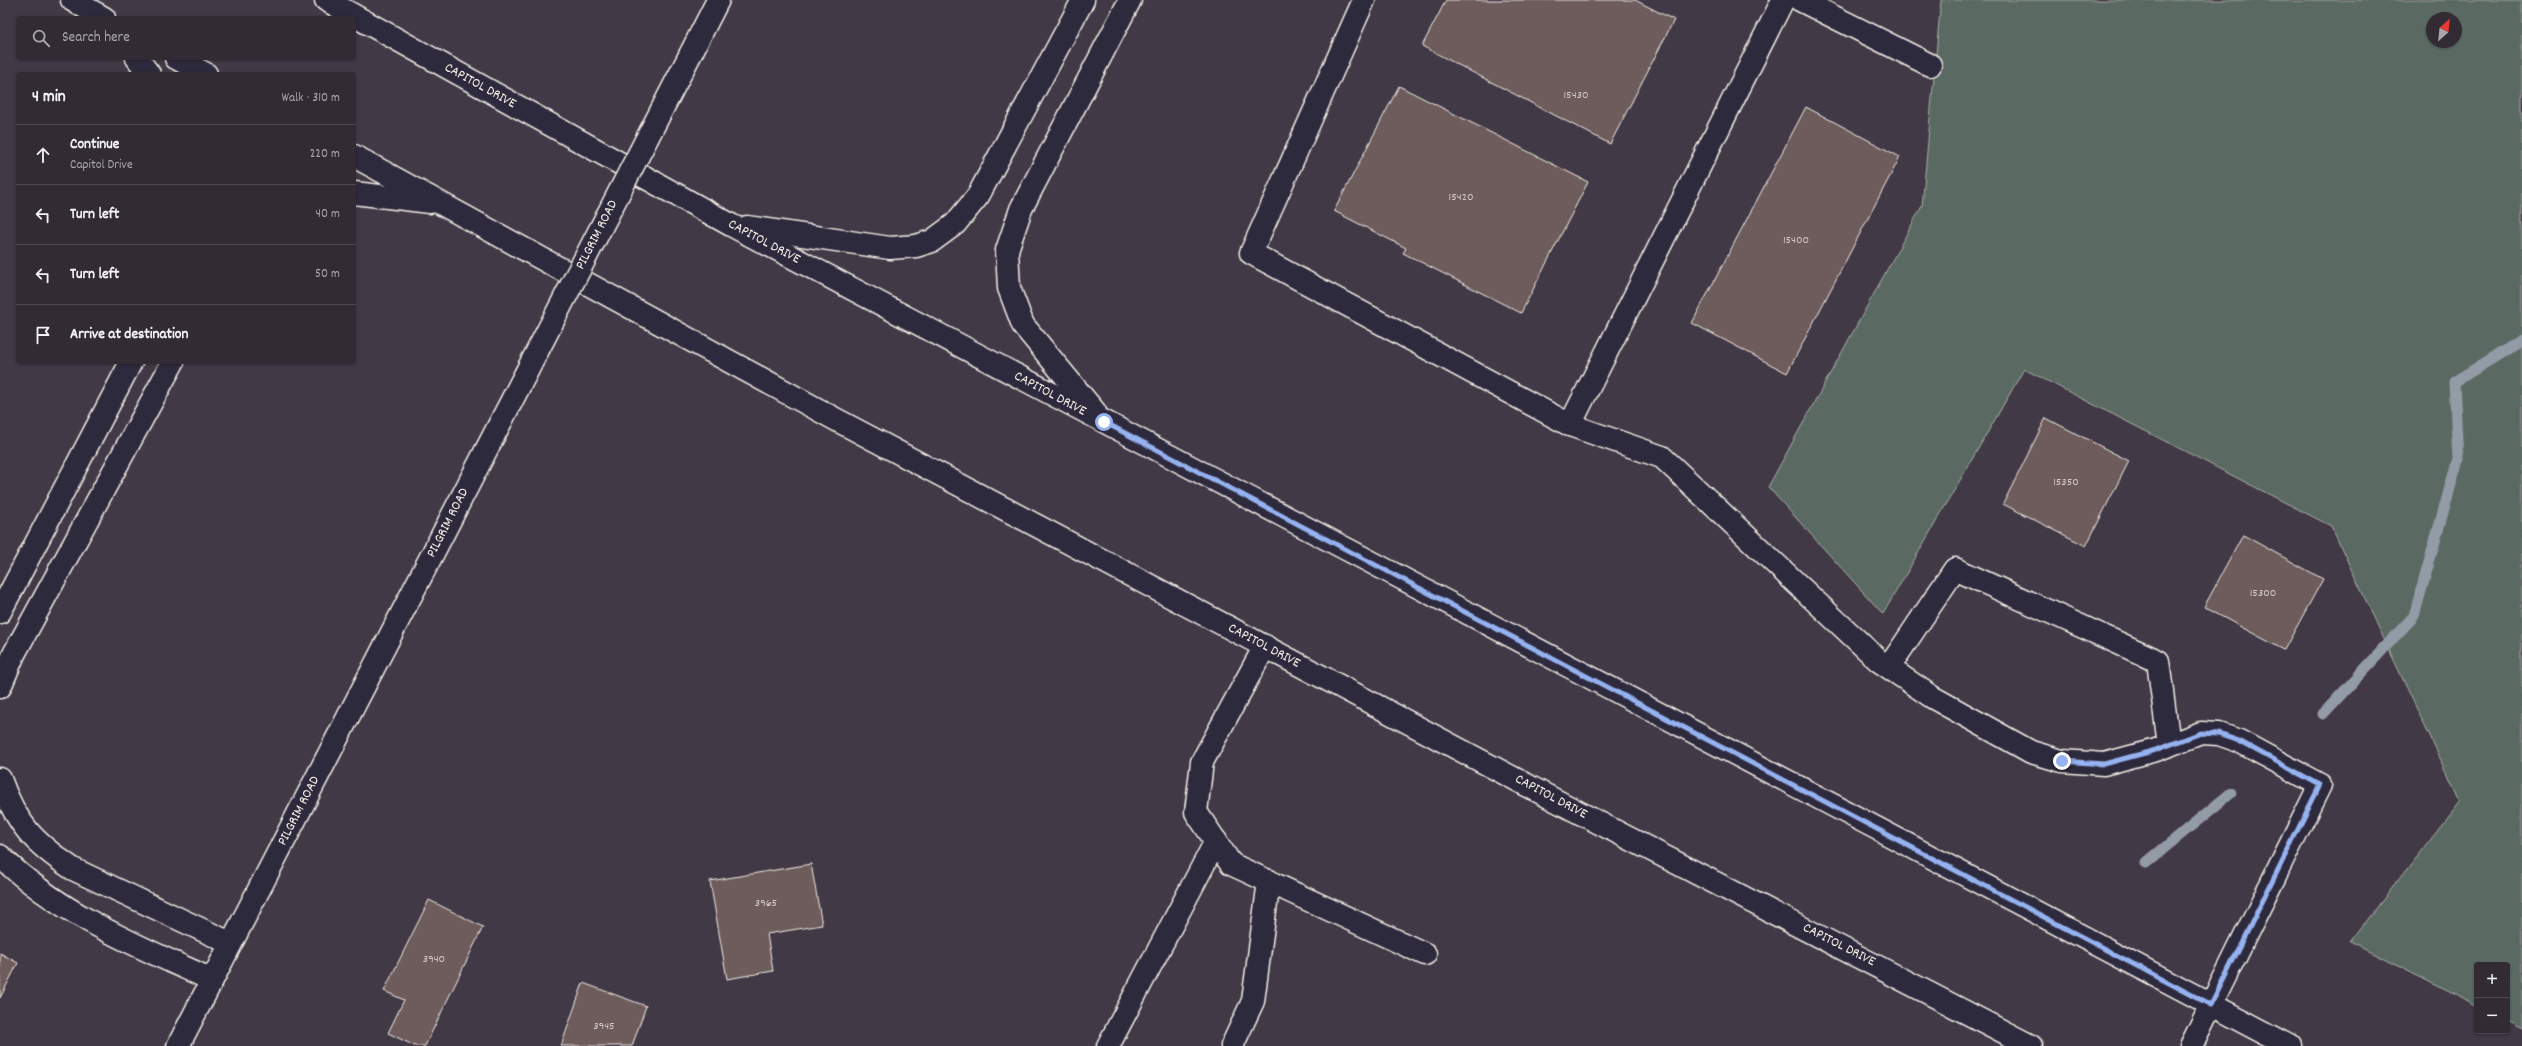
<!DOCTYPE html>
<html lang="en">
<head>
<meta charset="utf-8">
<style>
	body { margin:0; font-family:Dekko,sans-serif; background:#3a333c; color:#f1f3f6 }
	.controls { position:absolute; right:12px; bottom:12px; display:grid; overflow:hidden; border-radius:4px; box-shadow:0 1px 3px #0004 }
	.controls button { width:36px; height:36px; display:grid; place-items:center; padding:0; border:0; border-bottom:1px solid #4d474f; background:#322b34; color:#f1f3f6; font:20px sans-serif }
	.compass { position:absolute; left:2426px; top:12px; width:36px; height:36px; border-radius:50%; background:#322b34; box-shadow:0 1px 3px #0004; rotate:27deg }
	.stop { position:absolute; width:12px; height:12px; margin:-9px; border:3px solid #95b2f1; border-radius:50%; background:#fff }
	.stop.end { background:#95b2f1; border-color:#fff; box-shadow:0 1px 4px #0008 }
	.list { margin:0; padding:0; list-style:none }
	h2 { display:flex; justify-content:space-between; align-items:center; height:52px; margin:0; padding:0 16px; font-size:17px }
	h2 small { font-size:13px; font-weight:400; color:#a8a7ac }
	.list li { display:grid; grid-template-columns:26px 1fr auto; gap:12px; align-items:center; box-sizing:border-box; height:60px; padding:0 16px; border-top:1px solid #4d474f }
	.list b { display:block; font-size:15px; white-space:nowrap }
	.list p { margin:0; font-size:13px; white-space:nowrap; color:#a8a7ac }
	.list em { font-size:13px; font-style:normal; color:#a8a7ac }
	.icon { flex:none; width:22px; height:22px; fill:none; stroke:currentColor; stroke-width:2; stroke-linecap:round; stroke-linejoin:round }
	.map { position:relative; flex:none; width:2522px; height:1046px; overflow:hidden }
	.search { position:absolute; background:#322b34; box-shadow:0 1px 3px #0004; left:16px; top:16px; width:340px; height:44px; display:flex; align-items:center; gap:10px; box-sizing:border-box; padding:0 14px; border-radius:4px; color:#a8a7ac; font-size:15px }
	.panel { position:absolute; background:#322b34; box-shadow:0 1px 3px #0004; left:16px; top:72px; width:340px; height:292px; border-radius:4px }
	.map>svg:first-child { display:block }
</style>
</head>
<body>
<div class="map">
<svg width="2522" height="1046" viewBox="0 0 2522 1046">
	<rect width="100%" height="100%" fill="#423946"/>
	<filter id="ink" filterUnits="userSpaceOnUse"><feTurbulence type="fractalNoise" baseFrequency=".025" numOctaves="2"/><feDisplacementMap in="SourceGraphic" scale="8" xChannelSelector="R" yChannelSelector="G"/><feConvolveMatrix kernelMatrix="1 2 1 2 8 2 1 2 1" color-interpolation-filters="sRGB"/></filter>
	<g filter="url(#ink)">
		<!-- green -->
		<path fill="#5a6a62" stroke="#a7aea5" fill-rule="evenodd" d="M1941,0h581v1029l-15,-8v-56h-30v41l-127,-64 110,-141 -129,-275 -307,-157 -141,245 -115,-127 154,-281zM2432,18h24v24h-24z"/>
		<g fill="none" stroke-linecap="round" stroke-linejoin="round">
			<!-- stream -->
			<g stroke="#939ba7" stroke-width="11">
				<path d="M2323,714l91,-98 44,-157 -4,-77 68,-42"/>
				<path d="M2146,863l85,-70"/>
			</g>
		</g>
		<!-- building -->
		<g fill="#6e5c5b" stroke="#f4f1e8">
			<path d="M1446,0h189l39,20 -64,124 -188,-98z"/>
			<path d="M1399,86l189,96 -67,131 -118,-60 3,-5 -72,-37z"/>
			<path d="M1806,107l94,50 -113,216 -95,-50z"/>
			<path d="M2046,418l83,43 -43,85 -83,-42z"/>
			<path d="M2243,535l80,44 -39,71 -80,-43z"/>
			<path d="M811,864l11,61 -55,9 6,37 -46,8 -17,-98z"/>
			<path d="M429,900l54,27 -58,119h-10l-27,-13 16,-33 -20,-9z"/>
			<path d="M0,953l18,10 -18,35z"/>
			<path d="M583,983l63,23 -14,40h-71z"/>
		</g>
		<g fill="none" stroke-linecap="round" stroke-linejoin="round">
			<!-- lane casing -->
			<g stroke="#f4f1e8" stroke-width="25">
				<g id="lane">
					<path d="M1364,0l-113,253 319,172 92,32 217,204 53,36 99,55 31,9 42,3 52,-14 45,-17 18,1 20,7 81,44 -109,220"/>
					<path d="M1800,0l130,65"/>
					<path d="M1570,425l213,-425"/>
					<path d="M1265,646l-63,116 -6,50 35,52 194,90"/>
					<path d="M1889,667l66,-98 203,92 11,84"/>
					<path d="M1108,1046l108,-205"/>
					<path d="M1232,1046l21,-45 16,-120"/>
				</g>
			</g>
			<!-- secondary casing -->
			<g stroke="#f4f1e8" stroke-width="25">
				<g id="secondary">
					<path d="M690,55l28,-55"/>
					<path d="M178,1046l347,-671"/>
				</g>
			</g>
			<!-- primary casing -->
			<g stroke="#f4f1e8" stroke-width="25">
				<g id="primary">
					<path d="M72,0l32,18"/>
					<path d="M326,0l405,225 1559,821"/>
					<path d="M137,58l12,16"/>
					<path d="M176,58l30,16"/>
					<path d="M354,156l481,263 716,379 480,248"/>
					<path d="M354,193l76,9"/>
					<path d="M747,227l143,21 26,-2 16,-5 23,-17 23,-28 105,-196"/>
					<path d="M1095,412l-72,-87 -14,-37 -2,-38 14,-41 109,-209"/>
					<path d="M0,612l131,-250"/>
					<path d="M0,687l14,-33 159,-292"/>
					<path d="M0,779c16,45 34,64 73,90l157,74"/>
					<path d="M0,856c59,58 138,90 212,124"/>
					<path d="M2191,1046l20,-41"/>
				</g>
			</g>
			<!-- lane -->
			<use href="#lane" stroke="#2f2a3d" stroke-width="22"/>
			<!-- secondary -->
			<use href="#secondary" stroke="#2f2a3d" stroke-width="22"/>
			<!-- primary -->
			<use href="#primary" stroke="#2f2a3d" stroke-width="22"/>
			<!-- secondary-bridge casing -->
			<g stroke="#f4f1e8" stroke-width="25" stroke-linecap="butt">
				<path id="secondary-bridge" d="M525,375l165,-320"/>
			</g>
			<!-- secondary-bridge -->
			<use href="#secondary-bridge" stroke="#2f2a3d" stroke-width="22"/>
		</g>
	</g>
	<g fill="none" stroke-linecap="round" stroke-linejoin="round" filter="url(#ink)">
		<!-- route -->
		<path stroke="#95b2f1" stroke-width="5" d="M1104,422l1107,583 109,-220 -81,-44 -20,-7 -18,-1 -45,17 -52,14 -42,-3"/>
	</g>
	<g text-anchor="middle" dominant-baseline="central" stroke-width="3" stroke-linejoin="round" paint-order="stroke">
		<!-- number labels -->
		<g font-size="12" fill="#d2ccc5">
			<text x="1576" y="95">15430</text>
			<text x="1461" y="197">15420</text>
			<text x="1796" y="240">15400</text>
			<text x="2066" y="482">15350</text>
			<text x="2263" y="593">15300</text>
			<text x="766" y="903">3965</text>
			<text x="434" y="959">3940</text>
			<text x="604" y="1026">3945</text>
		</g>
		<!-- street labels -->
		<g font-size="14" fill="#f4f1e8" stroke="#2f2a3d">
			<text transform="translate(480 86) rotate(29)">CAPITOL DRIVE</text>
			<text transform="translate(597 235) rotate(-63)">PILGRIM ROAD</text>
			<text transform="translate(764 242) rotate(28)">CAPITOL DRIVE</text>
			<text transform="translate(1050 394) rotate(28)">CAPITOL DRIVE</text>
			<text transform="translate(448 523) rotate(-63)">PILGRIM ROAD</text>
			<text transform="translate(1264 646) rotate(28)">CAPITOL DRIVE</text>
			<text transform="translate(1551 797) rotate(28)">CAPITOL DRIVE</text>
			<text transform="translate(299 811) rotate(-63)">PILGRIM ROAD</text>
			<text transform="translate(1839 945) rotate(27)">CAPITOL DRIVE</text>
		</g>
	</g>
</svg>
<div class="controls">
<button>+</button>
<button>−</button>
</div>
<svg class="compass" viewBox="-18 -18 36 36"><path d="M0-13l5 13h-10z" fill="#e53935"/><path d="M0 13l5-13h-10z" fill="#a8a7ac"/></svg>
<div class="stop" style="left:1104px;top:422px"></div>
<div class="stop end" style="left:2062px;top:761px"></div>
<div class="search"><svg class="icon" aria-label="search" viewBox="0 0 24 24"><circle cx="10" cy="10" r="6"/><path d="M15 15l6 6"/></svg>Search here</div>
<section class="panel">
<h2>4 min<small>Walk · 310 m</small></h2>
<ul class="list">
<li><svg class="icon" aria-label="ahead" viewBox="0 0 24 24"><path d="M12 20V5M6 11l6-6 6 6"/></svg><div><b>Continue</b><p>Capitol Drive</p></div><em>220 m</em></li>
<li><svg class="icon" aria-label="left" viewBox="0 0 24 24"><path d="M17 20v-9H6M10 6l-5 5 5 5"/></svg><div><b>Turn left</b></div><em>40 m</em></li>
<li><svg class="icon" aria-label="left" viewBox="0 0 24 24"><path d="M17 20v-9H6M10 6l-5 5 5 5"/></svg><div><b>Turn left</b></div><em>50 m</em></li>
<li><svg class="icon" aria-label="arrive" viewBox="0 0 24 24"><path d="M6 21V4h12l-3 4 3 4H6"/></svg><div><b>Arrive at destination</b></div></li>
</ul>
</section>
</div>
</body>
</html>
